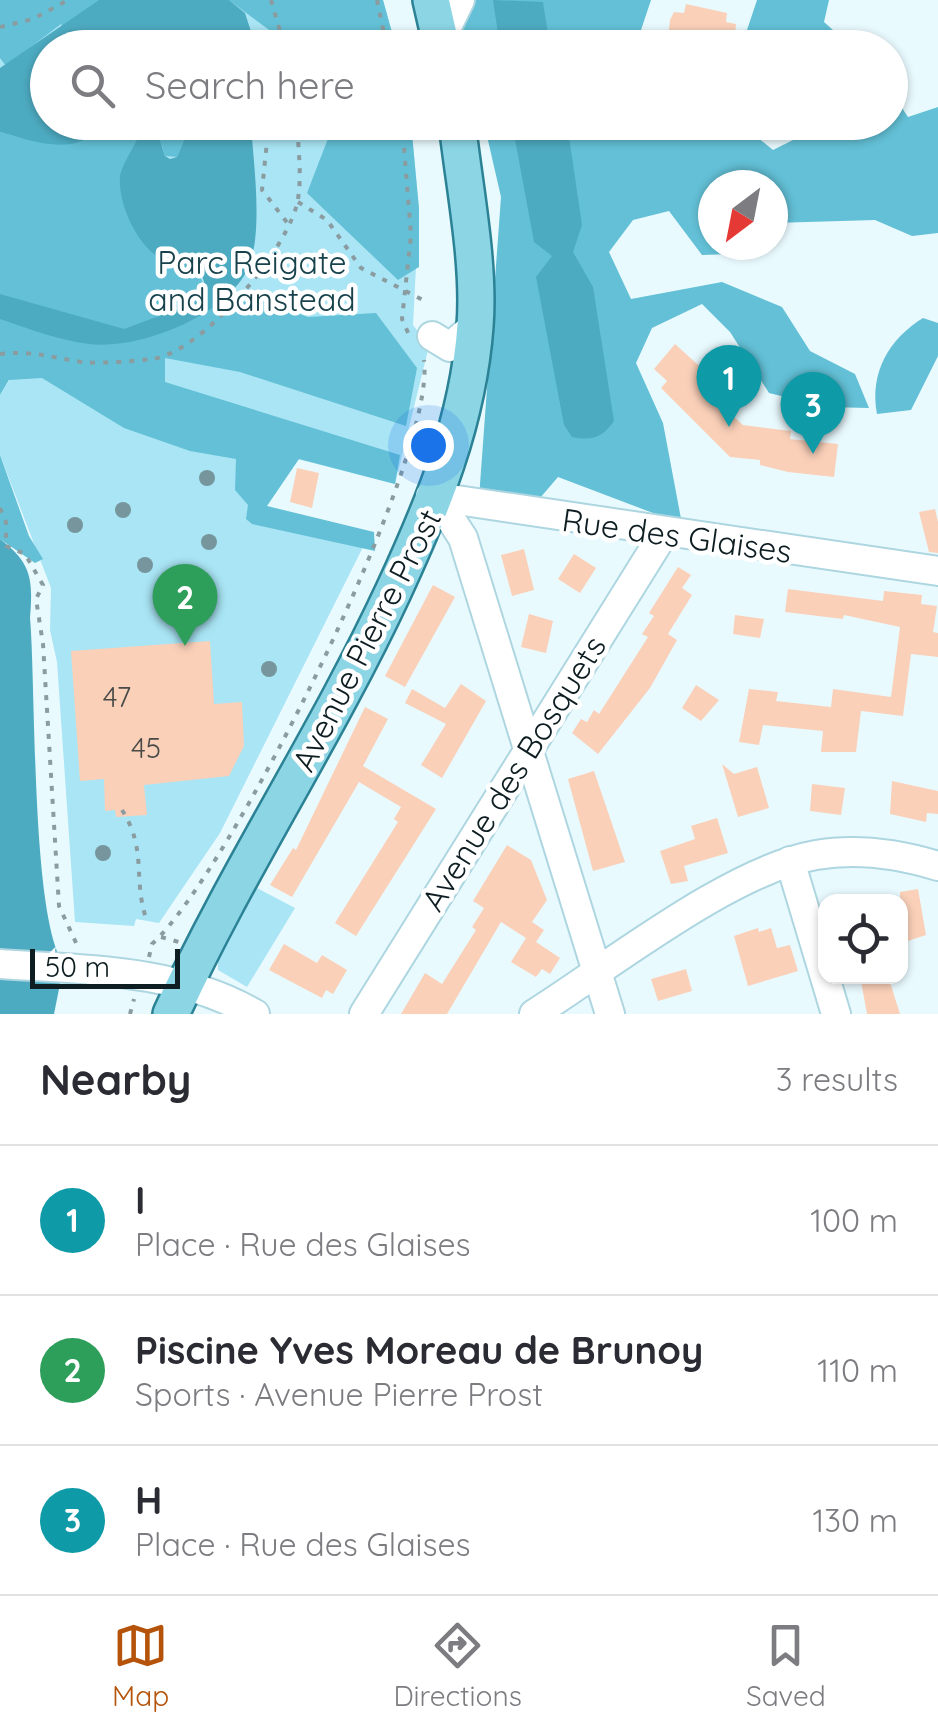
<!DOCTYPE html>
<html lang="en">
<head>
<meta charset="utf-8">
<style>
	body { margin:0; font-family:Quicksand,sans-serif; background:#f7f7f7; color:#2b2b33 }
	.controls { position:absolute; right:30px; bottom:30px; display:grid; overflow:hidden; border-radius:20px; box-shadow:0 2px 8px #0004 }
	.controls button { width:90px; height:90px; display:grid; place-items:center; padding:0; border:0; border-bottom:2px solid #e1e1e2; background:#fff; color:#2b2b33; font:50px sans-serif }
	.compass { position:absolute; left:698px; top:170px; width:90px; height:90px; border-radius:50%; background:#fff; box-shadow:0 2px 8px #0004; rotate:212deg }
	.scale { position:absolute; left:30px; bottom:25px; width:150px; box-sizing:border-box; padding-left:10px; border:5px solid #0d1d21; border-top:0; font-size:28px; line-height:35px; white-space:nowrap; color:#0d1d21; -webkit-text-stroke:8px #fff; paint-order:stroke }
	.you { position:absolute; left:428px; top:445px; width:35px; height:35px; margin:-25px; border:8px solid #fff; border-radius:50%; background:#1a73e8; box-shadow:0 0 0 15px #1a73e833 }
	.badge { display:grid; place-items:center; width:65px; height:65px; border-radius:50%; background:#b45309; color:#fff; font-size:32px; font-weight:700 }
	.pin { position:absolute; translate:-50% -82px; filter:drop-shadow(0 2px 5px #0008) }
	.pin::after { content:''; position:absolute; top:52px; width:35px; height:30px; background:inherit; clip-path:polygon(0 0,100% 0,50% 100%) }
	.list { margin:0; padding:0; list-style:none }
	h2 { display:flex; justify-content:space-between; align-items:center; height:130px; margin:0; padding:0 40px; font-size:42px }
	h2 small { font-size:32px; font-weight:400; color:#7c7c81 }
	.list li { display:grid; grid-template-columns:65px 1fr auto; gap:30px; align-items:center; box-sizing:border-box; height:150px; padding:0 40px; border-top:2px solid #e1e1e2 }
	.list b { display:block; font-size:38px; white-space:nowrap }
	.list p { margin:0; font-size:32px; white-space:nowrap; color:#7c7c81 }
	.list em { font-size:32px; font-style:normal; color:#7c7c81 }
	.icon { flex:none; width:55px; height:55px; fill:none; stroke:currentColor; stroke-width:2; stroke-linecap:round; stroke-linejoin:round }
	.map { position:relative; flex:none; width:938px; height:1014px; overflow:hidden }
	.search { position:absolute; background:#fff; box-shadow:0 2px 8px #0004; left:30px; right:30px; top:30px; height:110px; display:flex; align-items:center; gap:25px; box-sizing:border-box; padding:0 35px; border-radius:55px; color:#7c7c81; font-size:38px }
	.sheet { height:580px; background:#fff }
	nav { display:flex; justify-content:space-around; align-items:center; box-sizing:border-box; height:140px; border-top:2px solid #e1e1e2; background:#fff; font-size:28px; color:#7c7c81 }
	nav a { display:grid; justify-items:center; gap:5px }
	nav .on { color:#b45309 }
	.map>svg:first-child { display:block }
</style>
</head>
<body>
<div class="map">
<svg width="938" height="1014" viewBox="0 0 938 1014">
	<rect width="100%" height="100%" fill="#e9fafe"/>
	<!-- green -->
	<g fill="#a9e5f5">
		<path d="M0,0h383l13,47 -348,1v74h363l1,12 7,75 -6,116 16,21 -34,138 -117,-30 -15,58 105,25 -148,296 -61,90 -23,-4 -2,7 -59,-4 -18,-260 -7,-32 1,-42 -51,-133v-60l16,-25 -16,-2z"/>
		<path d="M255,887l40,21 -48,79 -29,-17v-15z"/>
	</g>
	<!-- forest -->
	<g fill="#63c0d6">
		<path d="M0,0h101l49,43 18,-10 11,1 13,13h-117l-14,-23 -55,42 -6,-8z"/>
		<path d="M229,0h154l13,47h-104z"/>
		<path d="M456,0h195l-13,39 9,8h-181z"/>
		<path d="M757,0h72l-5,22 28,25h-84l-21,-17z"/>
		<path d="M891,91l17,26 30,-10v126l-26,3 -37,-16 -102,3v-38h-60v60h28l-9,9 -30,1 -33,-44 -36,9 -24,32 22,47 91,-17 60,25 28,44 45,23 14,34 -43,-1 -57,-14 -39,-61 -28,-28 -50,24 -16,35 27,60 19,101 -124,-47 -24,28 -55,-7 22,-301 -17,-74h267l1,10 21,17 30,-15 1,-12 86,-1z"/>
		<path d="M98,123h93l-14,34 -12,-1 -3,-10 3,114c25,1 44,14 37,40l15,5 43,-5 48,17 68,-4 41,55 -11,58 -166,-54 -75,-14v24l235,73 -5,29 -96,-25 -32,47 107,26 1,19 -123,-27 -6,-5 2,-14 -13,-15 1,-31 -46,-8 -66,-23 -82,-50 -33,2 -9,15v-263l25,7z"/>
		<path d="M334,123h77l8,86v58l-21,13 -91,-87z"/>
		<path d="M923,318l15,5v33l-27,54 -34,4c-8,-41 12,-75 46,-96z"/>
		<path d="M0,455l29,81 14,23 -8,4 -35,-24z"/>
	</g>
	<!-- water -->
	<g fill="#4dabc1">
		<path d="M99,0h130l16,13 11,34h-63c-21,-23 -30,-7 -56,-1 -31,-20 -28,-11 -57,1 -8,3 -23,1 -32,1v74l50,1 -4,11c-27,21 -65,6 -94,-2v-64z"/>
		<path d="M493,0l50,2 5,32 8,13h-56z"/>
		<path d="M127,123h27l11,33 5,3 7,-2 14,-34h60c2,38 13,110 -3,145 -21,48 -109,82 -159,76 -31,-4 -60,-15 -89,-25v-25l124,35 78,-29c13,-42 -29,-31 -48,-46 -20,-16 -36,-52 -34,-78 2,-11 12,-26 17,-36l-9,-7z"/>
		<path d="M512,123h55l15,102 -9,27 20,35 21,134c-12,17 -22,20 -42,16l-8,-12 -28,-148 16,-21 -18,-14z"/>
		<path d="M0,539c32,24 33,41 30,79 6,67 1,303 34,346l-10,50h-54z"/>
	</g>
	<!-- building -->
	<g fill="#fad0b9">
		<path d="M686,4l41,9 -1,9 10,2 -2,24h-67l3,-28 4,-8 10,1z"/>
		<path d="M675,344l41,37 -10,11 37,33 48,6 -1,8 48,5 -4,33 -46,-5 -28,-7v-5l-30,-3 -69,-69 6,-7 -13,-12z"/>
		<path d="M297,468l22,5 -7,35 -22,-6z"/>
		<path d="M935,509l3,13v31l-9,-1 -10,-40z"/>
		<path d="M524,549l10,41 -22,6 -11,-41z"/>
		<path d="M574,554l22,14 -16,25 -22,-14z"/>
		<path d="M678,567l13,8 -9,13 10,7 -24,39 9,6 -27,48 -52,66 -26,-21 9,-14 6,3 7,-12 5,4 49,-77 -6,-3 12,-18 -5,-3z"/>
		<path d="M433,585l22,12 -50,90 -20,-11z"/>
		<path d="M788,589l95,12 1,-10 38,4 -1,9 16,2 -4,26 5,1v24l-27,-3 -8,62 -42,-5 -5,41h-35l2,-21 -60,-6 -4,20 -20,-3 10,-53 29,3 -2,9 55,6 2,-18 58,8 9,-70 -56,-12 -1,4 -58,-7z"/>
		<path d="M529,614l24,7 -7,32 -25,-6z"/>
		<path d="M735,615l29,4 -4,19 -27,-4z"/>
		<path d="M210,641l4,63 28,-2 2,44 -15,30 -85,9 3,30 -31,2 -1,-7 -10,1 -1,-32 -24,2 -9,-130z"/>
		<path d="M461,684l25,17 -44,77 -21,-13 25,-41 -41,-21 7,-14 33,19z"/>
		<path d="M696,685l23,15 -18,21 -19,-13z"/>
		<path d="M365,707l23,12 -25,47 73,43 -80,127 -21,-13 63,-101 -4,-3 7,-12 -42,-25 -67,115 -22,-12 23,-37 3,2z"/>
		<path d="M722,764l12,10 23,-7 12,41 -31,9z"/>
		<path d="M594,771l31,91 -32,9 -25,-92z"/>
		<path d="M892,781l46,10v23l-11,-1 -1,9 -36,-8z"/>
		<path d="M812,784l33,4 -4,27 -31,-4z"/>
		<path d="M717,818l11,35 -44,13 4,15 -17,3 -11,-33 35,-12 -4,-13z"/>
		<path d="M507,845l24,15 16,40 -15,22 12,8 -8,12 24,16 -10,16 -8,-5 -6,8 -25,-15 15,-24 -25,-16 -54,92h-46l24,-41 17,11 34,-54 -4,-3 12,-19 -11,-7z"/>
		<path d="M918,889l8,46 -18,6 -8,-21v-28z"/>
		<path d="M758,928l1,4 12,-4 6,20 13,-3 8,26 -50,15 -14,-50z"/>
		<path d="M284,944l33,19 5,-8 25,15 -14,24 -7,-4 -4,8 -53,-28z"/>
		<path d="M686,969l6,22 -34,10 -7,-22z"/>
		<path d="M860,976h28l12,38h-33z"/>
	</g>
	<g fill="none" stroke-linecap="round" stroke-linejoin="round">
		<!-- minor casing -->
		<g stroke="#add6e1" stroke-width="32">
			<g id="minor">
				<path d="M441,39l19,-39"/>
				<path d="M432,336l18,11 25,-22"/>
				<path d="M430,496l508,75"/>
				<path d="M437,498l26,40 147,476"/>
				<path d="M790,861l46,153"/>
				<path d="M0,964c88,6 177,5 255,50"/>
				<path d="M364,1014l300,-481"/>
				<path d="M534,1014c76,-48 197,-144 282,-159 40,-7 83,-1 122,11"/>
			</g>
		</g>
		<!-- major casing -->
		<g stroke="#2c8295" stroke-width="40">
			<g id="major">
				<path d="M431,0l11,48"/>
				<path d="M171,1014c66,-144 155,-278 222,-422 40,-86 75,-170 82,-266 5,-63 -11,-140 -18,-204"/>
			</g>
		</g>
		<!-- path -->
		<g stroke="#8b9ca0" stroke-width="4" stroke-dasharray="5 8" stroke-linecap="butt">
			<path d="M271,0l14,48"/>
			<path d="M377,0l10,48"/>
			<path d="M0,27l33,-8 35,-19"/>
			<path d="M269,122l-7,68 27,35"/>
			<path d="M402,122l9,113 -9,84 7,16"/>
			<path d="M298,202l29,18 34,48 62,32"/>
			<path d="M0,354c31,-4 53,4 83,8 20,2 49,-1 69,-3 50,-6 138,-111 146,-160 4,-25 0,-51 -1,-77"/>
			<path d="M0,508l6,14v24l19,8 18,31 -7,14 7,45 16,262 19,41"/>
			<path d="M122,810c26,41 10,69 25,111"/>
			<path d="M161,937l18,5"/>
			<path d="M149,957l3,-13c77,-69 285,-485 272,-584"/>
			<path d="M130,1014l4,-15"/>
		</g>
		<!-- minor -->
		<use href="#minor" stroke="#fff" stroke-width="28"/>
		<!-- major -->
		<use href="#major" stroke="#8bd5e5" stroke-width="35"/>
	</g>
	<!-- trees -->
	<g fill="#76959c">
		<circle cx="207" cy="478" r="8"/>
		<circle cx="123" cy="510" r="8"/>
		<circle cx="75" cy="525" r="8"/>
		<circle cx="209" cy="542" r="8"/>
		<circle cx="145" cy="565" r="8"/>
		<circle cx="269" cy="669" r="8"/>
		<circle cx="103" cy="853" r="8"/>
	</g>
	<g text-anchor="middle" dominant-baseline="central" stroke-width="9" stroke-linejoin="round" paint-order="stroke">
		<!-- number labels -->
		<g font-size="28" fill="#484a47">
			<text x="117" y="696">47</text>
			<text x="146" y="747">45</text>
		</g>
		<!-- park labels -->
		<g font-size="32" fill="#18424c" stroke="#fff">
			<text x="252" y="262">Parc Reigate<tspan x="252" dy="37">and Banstead</tspan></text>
		</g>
		<!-- street labels -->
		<g font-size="32" fill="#0d1d21" stroke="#fff">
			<text transform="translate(677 535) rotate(8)">Rue des Glaises</text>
			<text transform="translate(366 640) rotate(-63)">Avenue Pierre Prost</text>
			<text transform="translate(513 773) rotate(-58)">Avenue des Bosquets</text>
		</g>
	</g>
</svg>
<div class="controls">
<button><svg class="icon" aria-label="locate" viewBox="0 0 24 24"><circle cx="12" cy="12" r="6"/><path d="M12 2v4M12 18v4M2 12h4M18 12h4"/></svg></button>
</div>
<svg class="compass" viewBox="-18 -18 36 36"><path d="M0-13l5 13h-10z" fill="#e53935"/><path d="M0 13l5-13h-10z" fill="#7c7c81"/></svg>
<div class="scale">50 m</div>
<div class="you"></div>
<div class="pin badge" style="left:729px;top:427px;background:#0f9aa8">1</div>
<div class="pin badge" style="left:185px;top:646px;background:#2e9e5b">2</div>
<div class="pin badge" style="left:813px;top:454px;background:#0f9aa8">3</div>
<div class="search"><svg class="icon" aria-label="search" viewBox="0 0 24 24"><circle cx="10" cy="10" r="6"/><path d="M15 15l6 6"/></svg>Search here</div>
</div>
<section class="sheet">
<h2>Nearby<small>3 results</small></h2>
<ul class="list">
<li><span class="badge" style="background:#0f9aa8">1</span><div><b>I</b><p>Place · Rue des Glaises</p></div><em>100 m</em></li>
<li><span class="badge" style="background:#2e9e5b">2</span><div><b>Piscine Yves Moreau de Brunoy</b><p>Sports · Avenue Pierre Prost</p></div><em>110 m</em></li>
<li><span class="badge" style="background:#0f9aa8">3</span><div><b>H</b><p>Place · Rue des Glaises</p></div><em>130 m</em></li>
</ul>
</section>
<nav>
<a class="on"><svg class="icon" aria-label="map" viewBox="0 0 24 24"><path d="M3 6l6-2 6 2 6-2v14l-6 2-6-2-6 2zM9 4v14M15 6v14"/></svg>Map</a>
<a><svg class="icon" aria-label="directions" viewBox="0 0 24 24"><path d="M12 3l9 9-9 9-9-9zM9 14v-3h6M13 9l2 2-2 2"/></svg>Directions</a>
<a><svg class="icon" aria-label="saved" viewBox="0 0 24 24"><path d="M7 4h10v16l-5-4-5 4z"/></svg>Saved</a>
</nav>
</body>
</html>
